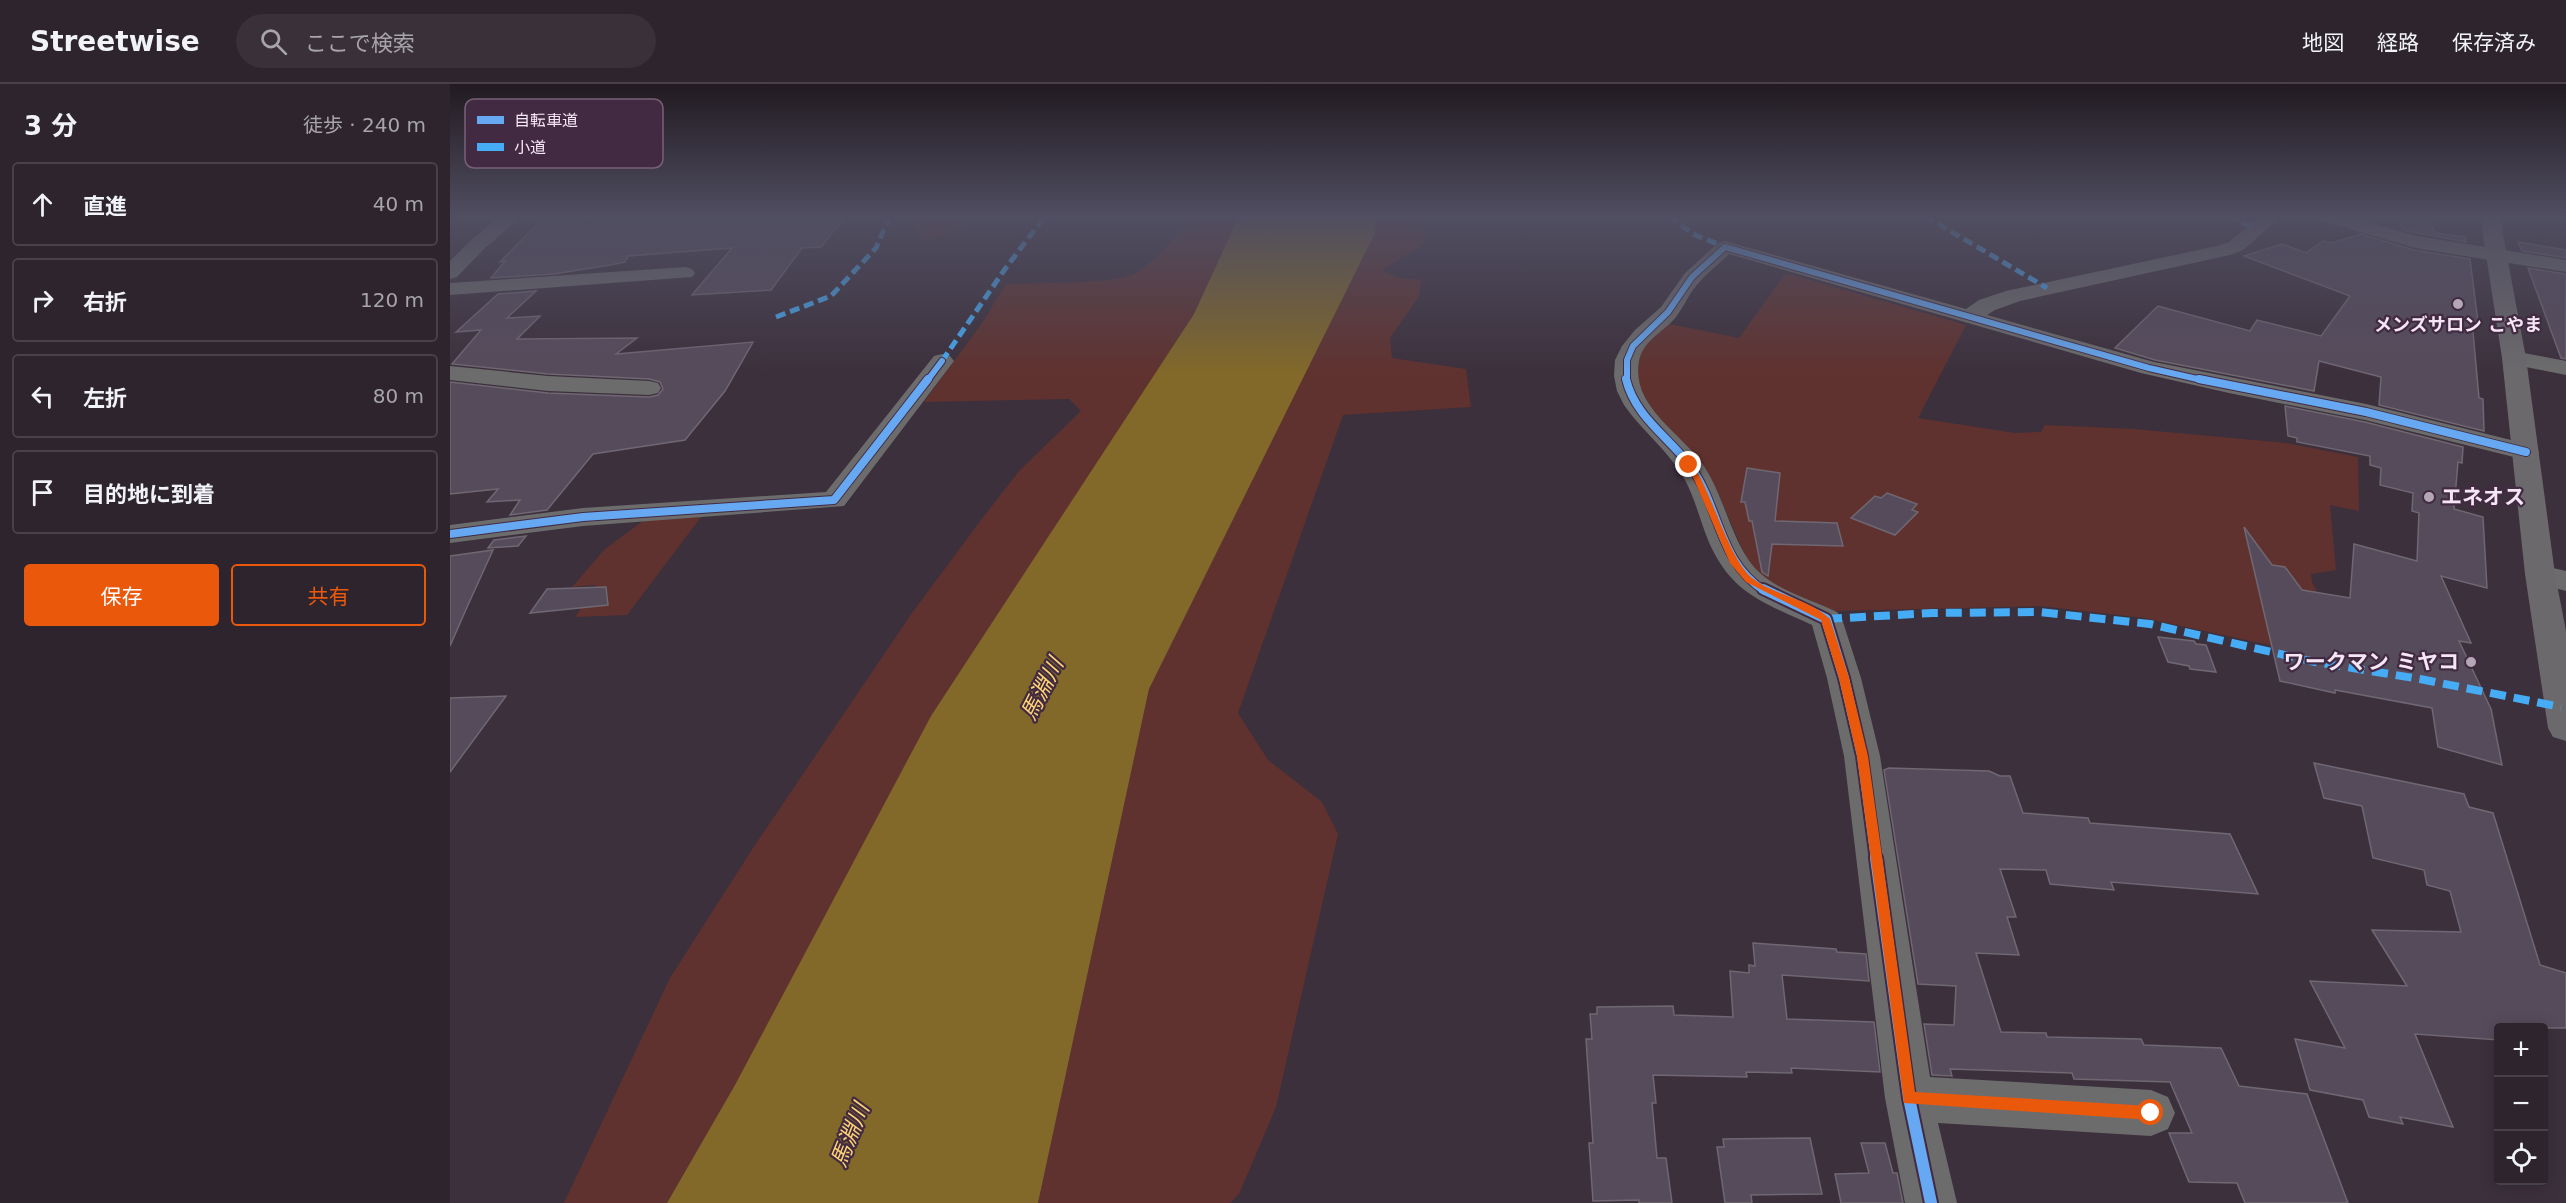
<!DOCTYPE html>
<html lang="ja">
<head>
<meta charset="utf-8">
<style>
	body { margin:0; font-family:"DejaVu Sans","Noto Sans JP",sans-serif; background:#393039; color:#f1f3f6 }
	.controls { position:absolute; right:18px; bottom:18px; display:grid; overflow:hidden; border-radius:6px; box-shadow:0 3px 15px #0003 }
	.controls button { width:54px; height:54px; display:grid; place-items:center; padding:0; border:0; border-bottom:2px solid #484149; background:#2d242d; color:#f1f3f6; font:30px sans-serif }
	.stop { position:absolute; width:18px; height:18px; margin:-14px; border:4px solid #ea580c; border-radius:50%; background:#fff }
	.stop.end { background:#ea580c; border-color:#fff; box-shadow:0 2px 6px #0008 }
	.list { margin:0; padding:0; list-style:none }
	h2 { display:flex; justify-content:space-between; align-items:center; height:78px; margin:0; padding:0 24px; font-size:26px }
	h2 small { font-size:20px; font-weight:400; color:#a7a4aa }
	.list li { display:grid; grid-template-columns:39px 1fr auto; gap:18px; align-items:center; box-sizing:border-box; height:84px; margin:0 12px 12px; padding:0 12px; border:2px solid #484149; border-radius:6px }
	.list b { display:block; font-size:22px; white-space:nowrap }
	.list em { font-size:20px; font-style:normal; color:#a7a4aa }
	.actions { display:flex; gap:12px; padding:18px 24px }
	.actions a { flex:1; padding:14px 0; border:2px solid #ea580c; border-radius:6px; text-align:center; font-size:21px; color:#ea580c }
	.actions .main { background:#ea580c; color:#fff }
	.icon { flex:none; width:33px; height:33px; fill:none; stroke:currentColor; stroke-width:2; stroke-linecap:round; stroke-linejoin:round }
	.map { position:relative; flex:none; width:2116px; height:1119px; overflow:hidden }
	header { display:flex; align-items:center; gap:36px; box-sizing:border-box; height:84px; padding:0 30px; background:#2d242d; border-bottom:2px solid #484149 }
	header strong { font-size:28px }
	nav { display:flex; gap:33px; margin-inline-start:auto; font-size:21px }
	.search { width:420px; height:54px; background:#393039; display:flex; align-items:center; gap:15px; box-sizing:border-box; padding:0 21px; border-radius:33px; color:#a7a4aa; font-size:22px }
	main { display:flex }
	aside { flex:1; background:#2d242d }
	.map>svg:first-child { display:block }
</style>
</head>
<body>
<header>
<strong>Streetwise</strong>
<div class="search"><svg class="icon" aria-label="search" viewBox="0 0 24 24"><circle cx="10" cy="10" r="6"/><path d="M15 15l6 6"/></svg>ここで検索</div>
<nav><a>地図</a><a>経路</a><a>保存済み</a></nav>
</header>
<main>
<aside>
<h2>3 分<small>徒歩 · 240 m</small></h2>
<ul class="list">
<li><svg class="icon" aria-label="ahead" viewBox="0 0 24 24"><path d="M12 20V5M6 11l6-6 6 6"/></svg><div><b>直進</b></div><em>40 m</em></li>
<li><svg class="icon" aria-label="right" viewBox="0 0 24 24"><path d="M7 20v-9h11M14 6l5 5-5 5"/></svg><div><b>右折</b></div><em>120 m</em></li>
<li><svg class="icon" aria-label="left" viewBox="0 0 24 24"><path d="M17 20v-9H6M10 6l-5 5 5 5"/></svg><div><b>左折</b></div><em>80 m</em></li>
<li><svg class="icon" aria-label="arrive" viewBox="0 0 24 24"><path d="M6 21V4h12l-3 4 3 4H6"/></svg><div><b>目的地に到着</b></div></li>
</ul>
<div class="actions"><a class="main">保存</a><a>共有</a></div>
</aside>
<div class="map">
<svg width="2116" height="1119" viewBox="0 0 2116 1119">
	<rect width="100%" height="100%" fill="#3c303c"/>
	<!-- green -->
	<g fill="#5f322f">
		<path d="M461,132h61c-15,19 -30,24 -53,21z"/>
		<path d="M743,132h46l-45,98 -113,174 -414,715h-103l106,-225 83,-130 159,-235 66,-89 41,-53 62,-60 -12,-12 -145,3 58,-79 24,-39c24,-1 111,0 128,-10 23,-13 42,-38 59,-58z"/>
		<path d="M926,132h40l10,24 -4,5 -40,25 17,8 22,2 -2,16 -29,42 2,20 74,11 5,38 -128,8 -105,298 30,47 54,42 16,32 -62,273 -37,87 -9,9h-192l111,-514 226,-456z"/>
		<path d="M1336,189l180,52 -48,93 97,15 26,-1 4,-7 89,4 152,14 72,14 1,54 -29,-6 6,65 -25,4 1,8 41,81 -209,-45 -104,-12 -207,5 -17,-4 -53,-28 -15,-17 -31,-71 -62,-75 -19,-38 1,-16 5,-15 23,-24 74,15z"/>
		<path d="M254,429l-77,102 -52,2 22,-32 -25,2 33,-38 42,-31z"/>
	</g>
	<!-- water -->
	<path fill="#826829" d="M789,132h137l-1,17 -226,456 -111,514h-371l68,-118 196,-369 263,-402z"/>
	<!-- building -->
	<g fill="#564b5b" stroke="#6f6772" stroke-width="1.5">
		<path d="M118,132h16l-8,10 114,-10h130v3l24,-1 -23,29 -19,1 -31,42 -79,5 40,-47 -104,8 -3,6 -15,3 -56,9 -63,4 14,-17 -5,1 42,-43z"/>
		<path d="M1948,132l30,3 8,14 29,4 1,5 -63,-12z"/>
		<path d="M1911,150l53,16 56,9 8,63 -6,-1 7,77 4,1 1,32 -105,-26 2,-28 -62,-16 -5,30 -159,-31 -40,-12 43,-42 92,25 7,-11 64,16 29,-40 -106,-40 38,-12 24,9 17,-12 9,2z"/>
		<path d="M2068,158l48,8v8l-44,-7z"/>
		<path d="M2078,184l38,6v85l-5,-1z"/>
		<path d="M86,207l-29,27 33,-2 -23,23 120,-1 -21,16 137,-12 -28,49 -40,49 -92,14 -46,56 -37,5 10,-15 -33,2 11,-13 -48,5v-112l98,11 101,4 9,-2 5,-6 -3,-7 -11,-3 -101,-5 -96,-10 29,-34 -25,2 42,-38z"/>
		<path d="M1835,322l80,16 98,25 -1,16 -4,-1 -4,47 29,8 4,71 -46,-12 30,67 -12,-2 32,68 11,56 -64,-18 -6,-39 -97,-18v3l-55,-12 -36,-154 28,38 13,2 17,23 48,8 4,-54 63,17 2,-48 -7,-2 1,-18 -33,-8 1,-17 -11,-3v-9l-73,-14v-4l-9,-2z"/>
		<path d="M1297,384l33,5 -5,48 62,2 6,23 -71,-2 -4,32 -6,-4 -10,-51h-3l-4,-19h-4z"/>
		<path d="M1437,409l30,11 -5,6 6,2 -23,23 -44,-17 24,-22 6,2z"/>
		<path d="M76,452l-8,10 -30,2 6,-8z"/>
		<path d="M43,466l-25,55 -18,41v-90z"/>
		<path d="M156,503l2,18 -78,8 17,-24z"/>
		<path d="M1708,553l36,4 2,3 10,1 10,27 -26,-3 -1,-3 -21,-4z"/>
		<path d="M56,612l-56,76v-74z"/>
		<path d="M1864,679l150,31 5,13 24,6 47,152 26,8v55h-67v12l-84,-6 38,93 -53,-10 3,7 -34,-7 -6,-17 -53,-10 -15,-51 50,9 -35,-67 97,5 -35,-56 89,2 -11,-41 -23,-6 -3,-15 -51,-12 -11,-52 -38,-8z"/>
		<path d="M1439,684l100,3 11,5h10l13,37 65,5 2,5 140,11 28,60 -147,-12 3,8 -64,-6 -4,-14 -46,-1 16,48h-9l12,38 -43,-2 25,79 45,1 1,4 94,2 3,6 77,3 18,38 68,8 41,109h-103l-8,-20 -48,-1 -20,-49h23l-22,-51 -96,-3 -2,-6 -122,-4 2,7 -20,-1 -8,-51 30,1 2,-39 -38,-2 -34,-214z"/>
		<path d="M1303,859l83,6 1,3 29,2 3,27 -87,-6 5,44 87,3 6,50 -89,-4 1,5 -46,-1 1,5 -94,-2 3,28h-4l5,55h9l6,45h-33v-3l-46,1 -4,-58h4l-7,-104h6l-2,-25h7v-7l76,-1 1,9 59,2 -3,-46 19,2v-8l6,1z"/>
		<path d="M1360,1054l12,56 -71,1 1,8h-27l-8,-56h7l-1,-8z"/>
		<path d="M1411,1059h24l8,30h4l6,30h-62l-6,-29 34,-1z"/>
	</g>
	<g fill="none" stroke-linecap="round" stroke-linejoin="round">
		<!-- minor -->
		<g fill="#6c6c6d" fill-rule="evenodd">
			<path d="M50,132h22l-38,33 -27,28 -7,2v-18l20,-20z"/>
			<path d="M1810,132h22l-39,34 -13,5 -210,46 -25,9 -8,5 167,47 212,42 169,42 4,6 -4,6 -9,2 -161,-40 -136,-27 -88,-20 -412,-119c-12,12 -26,22 -36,36 -6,8 -10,18 -17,27 -12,15 -33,23 -37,44 -8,44 39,70 62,101 24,32 31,86 59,111 21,19 52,27 77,39l5,7 19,59 19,78 50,321 221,13 17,7 7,16 -7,16 -17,7 -213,-13 19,80h-52l-20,-105 -41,-342 -17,-78 -15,-53c-49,-23 -81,-31 -104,-85 -8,-20 -13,-41 -23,-60 -15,-28 -43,-49 -61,-75l-7,-14 -3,-15 1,-16 7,-14 13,-16 26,-23 24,-34 33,-30 7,-2 241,68 13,-9 27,-9 211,-45 12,-4z"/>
			<path d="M1867,132h31l69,20 149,24v12l-151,-24 -95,-28z"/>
			<path d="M235,183l7,2 3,4 -3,4 -242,18v-12z"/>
			<path d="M2064,267l52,10v14l-60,-12 -4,-5 4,-5z"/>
			<path d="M492,270l8,2 4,5 -110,145 -261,20 -133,17v-18l133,-17 243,-16 108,-136z"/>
			<path d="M0,282l98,10 101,5 9,2 3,5 -3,5 -9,2 -101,-4 -98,-11z"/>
			<path d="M2090,481l26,6v20l-37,-10 -4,-7 4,-7z"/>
		</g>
		<!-- highway -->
		<path fill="#6c696d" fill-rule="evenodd" d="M2033,132h20l-1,13 24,129 29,216 11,57v110l-13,-4 -5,-9 -23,-154 -23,-216 -20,-129z"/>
		<!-- quiet-far1 -->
		<g stroke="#46acf6" stroke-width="5" stroke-dasharray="10 5" stroke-linecap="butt">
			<path d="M1219,132l24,18 32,13"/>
			<path d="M1475,132l122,72"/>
			<path d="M1778,132l27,12"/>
			<path d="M326,233l55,-21 45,-48 14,-32"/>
			<path d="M492,277l63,-92 40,-53"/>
		</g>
		<!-- quiet -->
		<path stroke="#46acf6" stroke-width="8" stroke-dasharray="16 8" stroke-linecap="butt" d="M1376,535l106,-6 107,-1 111,12 165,38 105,17 141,28"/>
		<!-- cycleway-far3 casing -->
		<g stroke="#422a42" stroke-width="8">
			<g id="cycleway-far3">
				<path d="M477,297l15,-20"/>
				<path d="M1177,297v-21l6,-14 35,-34 24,-35 33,-30 424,121 57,13"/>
			</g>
		</g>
		<!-- cycleway-far2 casing -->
		<g stroke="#422a42" stroke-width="10">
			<g id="cycleway-far2">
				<path d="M1176,295c9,38 43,58 65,88 29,41 28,96 74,124"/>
				<path d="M1749,295l167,33 160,40"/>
				<path d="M0,450l133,-17 251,-17 94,-121"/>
			</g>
		</g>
		<!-- cycleway-far1 casing -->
		<g stroke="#422a42" stroke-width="14">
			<path id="cycleway-far1" d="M1313,505l63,30 18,59 18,78 14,104"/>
		</g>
		<!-- cycleway casing -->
		<g stroke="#422a42" stroke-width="16">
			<path id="cycleway" d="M1426,774l33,240 22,105"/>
		</g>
		<!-- cycleway-far3 -->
		<use href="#cycleway-far3" stroke="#66a8f1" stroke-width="6"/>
		<!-- cycleway-far2 -->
		<use href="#cycleway-far2" stroke="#66a8f1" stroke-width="8"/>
		<!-- cycleway-far1 -->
		<use href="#cycleway-far1" stroke="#66a8f1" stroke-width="10"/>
		<!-- cycleway -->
		<use href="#cycleway" stroke="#66a8f1" stroke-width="12"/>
	</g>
	<!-- sky -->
	<linearGradient id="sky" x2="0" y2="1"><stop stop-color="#211a21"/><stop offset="0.46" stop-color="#504e61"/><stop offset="1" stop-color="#504e61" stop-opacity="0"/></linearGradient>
	<rect width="2116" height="289" fill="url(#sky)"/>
	<!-- route -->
	<path fill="#ea580c" d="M1237,379h5c20,30 37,96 60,115 23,18 58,21 78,41l19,59 19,78 47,336 236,14 5,2 2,5 -2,5 -5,2 -247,-17 -47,-347 -18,-78 -18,-58 -75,-38 -16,-19z"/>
	<!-- markers -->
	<g fill="#b4a6b4" stroke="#422a42" stroke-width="2">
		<circle cx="2008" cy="220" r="6"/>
		<circle cx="1979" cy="413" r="6"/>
		<circle cx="2021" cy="578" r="6"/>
	</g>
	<g text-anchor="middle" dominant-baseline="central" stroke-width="4.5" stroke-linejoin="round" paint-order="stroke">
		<!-- far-poi labels -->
		<g font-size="18" font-weight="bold" fill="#f5e6f5" stroke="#422a42">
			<text x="2008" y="240">メンズサロン こやま</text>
		</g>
		<!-- poi labels -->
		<g font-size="21" font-weight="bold" fill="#f5e6f5" stroke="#422a42" text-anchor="start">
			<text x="1991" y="413">エネオス</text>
			<text x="2009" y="578" text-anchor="end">ワークマン ミヤコ</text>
		</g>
		<!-- water labels -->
		<g font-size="22" font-style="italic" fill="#fdd473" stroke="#422a42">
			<text transform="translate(592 605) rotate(-63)">馬淵川</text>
			<text transform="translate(400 1051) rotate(-68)">馬淵川</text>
		</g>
	</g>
	<!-- legend -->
	<rect x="15" y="15" width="198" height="69" rx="9" fill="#422a42" stroke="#786278" stroke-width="1.5"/>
	<rect x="27" y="32" width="27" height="8" fill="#66a8f1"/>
	<rect x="27" y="59" width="27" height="8" fill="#46acf6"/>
	<g font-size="16" fill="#f5e6f5">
		<text x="64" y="42">自転車道</text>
		<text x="64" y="69">小道</text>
	</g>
</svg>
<div class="controls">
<button>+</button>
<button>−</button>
<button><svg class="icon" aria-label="locate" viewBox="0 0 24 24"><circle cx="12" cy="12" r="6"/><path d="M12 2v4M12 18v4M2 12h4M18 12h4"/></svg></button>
</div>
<div class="stop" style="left:1701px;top:1029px"></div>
<div class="stop end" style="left:1239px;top:381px"></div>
</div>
</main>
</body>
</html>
